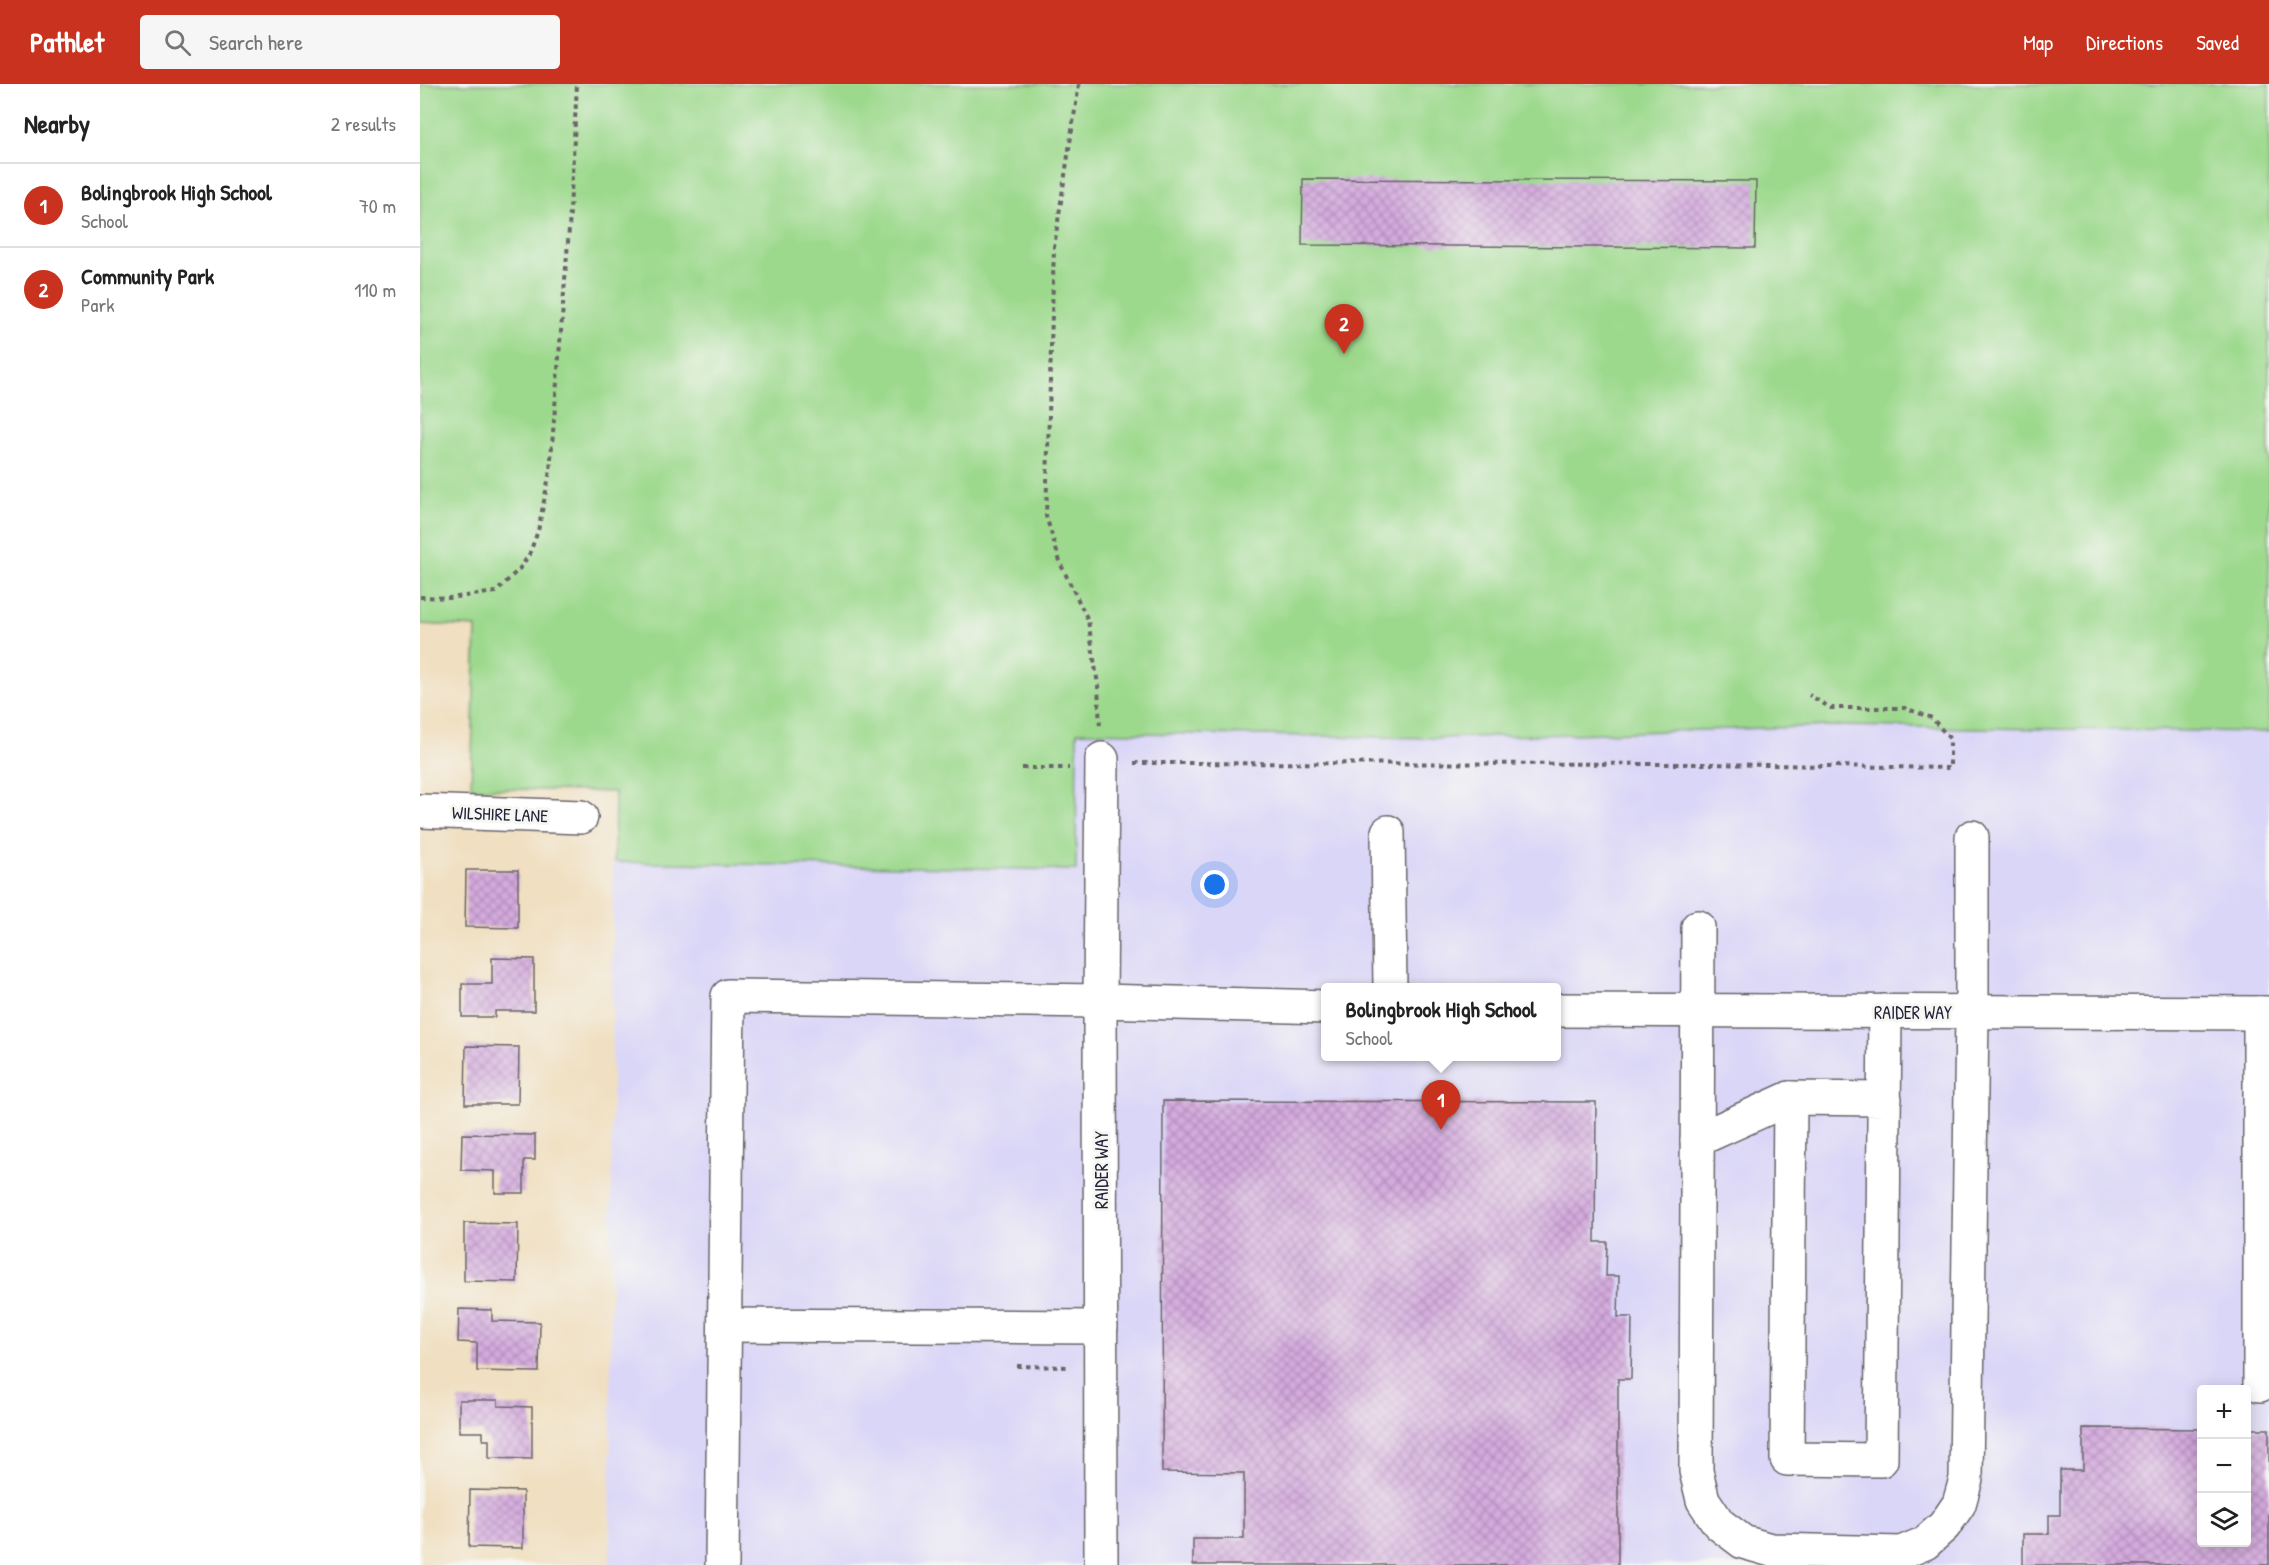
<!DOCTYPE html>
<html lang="en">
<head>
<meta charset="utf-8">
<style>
	body { margin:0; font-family:"Patrick Hand",sans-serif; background:#f6f6f6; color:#222 }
	.controls { position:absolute; right:18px; bottom:18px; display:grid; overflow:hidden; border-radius:6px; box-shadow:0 3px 15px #0003 }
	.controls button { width:54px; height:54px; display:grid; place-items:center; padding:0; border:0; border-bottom:2px solid #e0e0e0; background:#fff; color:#222; font:30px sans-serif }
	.you { position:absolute; left:795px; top:801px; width:21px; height:21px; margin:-15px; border:4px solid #fff; border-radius:50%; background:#1a73e8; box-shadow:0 0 0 9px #1a73e833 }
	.badge { display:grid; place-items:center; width:39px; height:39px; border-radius:50%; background:#c8321e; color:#fff; font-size:20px; font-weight:700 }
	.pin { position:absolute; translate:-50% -50px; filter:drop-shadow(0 2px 3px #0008) }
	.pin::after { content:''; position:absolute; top:32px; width:21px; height:18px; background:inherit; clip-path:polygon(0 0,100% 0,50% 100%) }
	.popup { position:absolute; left:901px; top:899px; width:240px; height:78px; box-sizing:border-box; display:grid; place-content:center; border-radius:6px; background:#fff; filter:drop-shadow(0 2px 4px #0005); font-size:20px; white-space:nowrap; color:#767676 }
	.popup b { font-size:22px; color:#222 }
	.popup::after { content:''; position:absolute; left:50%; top:100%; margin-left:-12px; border:12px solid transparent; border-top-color:#fff }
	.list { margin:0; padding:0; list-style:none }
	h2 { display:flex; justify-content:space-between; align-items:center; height:78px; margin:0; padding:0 24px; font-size:26px }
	h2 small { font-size:20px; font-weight:400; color:#767676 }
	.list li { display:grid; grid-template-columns:39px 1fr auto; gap:18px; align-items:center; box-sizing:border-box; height:84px; padding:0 24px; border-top:2px solid #e0e0e0 }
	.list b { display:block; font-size:22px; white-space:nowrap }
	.list p { margin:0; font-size:20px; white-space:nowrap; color:#767676 }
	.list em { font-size:20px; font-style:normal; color:#767676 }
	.icon { flex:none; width:33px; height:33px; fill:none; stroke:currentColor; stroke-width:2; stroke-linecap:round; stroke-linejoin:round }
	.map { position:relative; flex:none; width:1849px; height:1481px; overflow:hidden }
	header { display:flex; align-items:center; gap:36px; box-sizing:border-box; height:84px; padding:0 30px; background:#c8321e; color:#fff }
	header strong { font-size:28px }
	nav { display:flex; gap:33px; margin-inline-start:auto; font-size:21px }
	.search { width:420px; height:54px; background:#f6f6f6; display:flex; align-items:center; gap:15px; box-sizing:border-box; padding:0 21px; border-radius:6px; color:#767676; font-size:22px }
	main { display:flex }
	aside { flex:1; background:#fff }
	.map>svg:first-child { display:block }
</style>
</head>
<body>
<header>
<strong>Pathlet</strong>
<div class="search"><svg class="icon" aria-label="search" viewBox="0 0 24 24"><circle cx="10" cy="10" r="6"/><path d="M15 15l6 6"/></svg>Search here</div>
<nav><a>Map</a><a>Directions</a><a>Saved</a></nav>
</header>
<main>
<aside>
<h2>Nearby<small>2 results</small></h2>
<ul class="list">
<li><span class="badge">1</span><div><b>Bolingbrook High School</b><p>School</p></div><em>70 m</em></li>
<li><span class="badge">2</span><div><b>Community Park</b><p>Park</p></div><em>110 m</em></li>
</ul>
</aside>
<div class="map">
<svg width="1849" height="1481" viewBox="0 0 1849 1481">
	<defs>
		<pattern id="building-cross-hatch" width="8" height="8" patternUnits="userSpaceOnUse" patternTransform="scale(1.5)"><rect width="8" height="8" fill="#d5abde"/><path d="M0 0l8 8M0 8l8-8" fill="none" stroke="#ac8bb5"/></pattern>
	</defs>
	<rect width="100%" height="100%" fill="#f6f6f2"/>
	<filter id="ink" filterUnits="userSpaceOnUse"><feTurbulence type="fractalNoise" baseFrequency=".0167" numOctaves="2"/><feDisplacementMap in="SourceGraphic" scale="12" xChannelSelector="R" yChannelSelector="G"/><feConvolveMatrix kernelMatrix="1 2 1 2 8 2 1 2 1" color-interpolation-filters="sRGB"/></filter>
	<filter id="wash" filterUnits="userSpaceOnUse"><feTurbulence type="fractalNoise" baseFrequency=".008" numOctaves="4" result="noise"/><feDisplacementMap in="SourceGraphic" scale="24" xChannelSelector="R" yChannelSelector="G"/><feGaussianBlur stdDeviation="1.35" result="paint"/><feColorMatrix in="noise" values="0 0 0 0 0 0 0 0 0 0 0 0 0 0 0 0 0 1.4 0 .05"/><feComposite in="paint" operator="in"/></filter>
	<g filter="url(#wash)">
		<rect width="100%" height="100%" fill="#f0dfc0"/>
		<!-- built -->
		<path fill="#dad6f7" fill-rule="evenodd" d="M1412,642l437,6v833h-1659l3,-703 462,8 1,-138 363,6zM906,904h230v68h-230zM1782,1306h44v152h-44z"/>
		<!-- green -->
		<path fill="#9dd98d" stroke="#607e64" stroke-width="1.5" d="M0,0h1849v648l-437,-6 -393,12 -362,-6 -1,138 -462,-8 1,-70 -144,-4 5,-161 -56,-3z"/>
		<g id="blocks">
			<!-- building -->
			<g fill="url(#building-cross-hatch)">
				<path d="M883,95l453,2 -1,67 -453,-3z"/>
				<path d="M46,786h52v58l-53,-1z"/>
				<path d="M72,874l42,1v52h-39v6h-33v-33h30z"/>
				<path d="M46,962l53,1 -1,57h-53z"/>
				<path d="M743,1017l433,1 -1,140h12l-1,34h13l-1,41h14l-1,62h-13v186h-425v-26h51v-66l-82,-1z"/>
				<path d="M42,1050l73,1v25h-11v33h-29v-22l-34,-1z"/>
				<path d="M44,1139l54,1 -1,58 -53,-1z"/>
				<path d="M39,1225l33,1v11l48,1 -1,50 -62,-1v-28l-19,-1z"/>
				<path d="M39,1316h39v6l34,1v52l-43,-1v-18h-6v-8h-24z"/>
				<path d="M1663,1344l119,1v113h44v-113h23v136h-246v-31h26v-19h11v-45h23z"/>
				<path d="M50,1406l53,1v57l-54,-1z"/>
			</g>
		</g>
	</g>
	<g filter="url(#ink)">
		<use href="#blocks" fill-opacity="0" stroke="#6a646a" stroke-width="1.5"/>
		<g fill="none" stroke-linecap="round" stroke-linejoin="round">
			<!-- minor casing -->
			<g stroke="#6a646a" stroke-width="36">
				<g id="minor">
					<path d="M0,727l161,6"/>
					<path d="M968,748l2,156"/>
					<path d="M1278,843l-2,544 7,29 16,24 24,18 28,8 130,3 24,-10 19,-17 15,-22 7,-25 6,-467v-175"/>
					<path d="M1136,926l713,3"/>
					<path d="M1465,1015l-95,-1 -3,361 94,1 4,-449"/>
					<path d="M1277,1056l93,-42"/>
					<path d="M305,1241l376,2"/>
					<path d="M1840,1301v-372"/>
					<path d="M302,1481l6,-569 372,5 2,-242"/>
					<path d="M681,1481l-1,-564 226,6"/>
				</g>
			</g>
			<!-- path -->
			<g stroke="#6a646a" stroke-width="4" stroke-dasharray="4.5 4.5" stroke-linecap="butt">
				<path d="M659,0l-25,163 -8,269 15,49 27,55 10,65 2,44"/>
				<path d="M0,513l29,1 47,-6 24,-24 9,-13 9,-24 12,-60 19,-242 8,-145"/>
				<path d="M714,679l575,1 241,4v-29l-18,-21 -27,-10h-74l-22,-13"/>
				<path d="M602,684h47"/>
				<path d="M597,1282l53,1"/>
			</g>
			<!-- minor -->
			<use href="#minor" stroke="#fff" stroke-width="33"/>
		</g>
	</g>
	<g text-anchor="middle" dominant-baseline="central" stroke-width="6" stroke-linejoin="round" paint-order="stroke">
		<!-- street labels -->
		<g font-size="18" fill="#22223b" stroke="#f6f6f2">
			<text transform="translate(80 730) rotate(2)">WILSHIRE LANE</text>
			<text x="1493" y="928">RAIDER WAY</text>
			<text transform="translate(681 1086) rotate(-90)">RAIDER WAY</text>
		</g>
	</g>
</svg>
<div class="controls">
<button>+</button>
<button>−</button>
<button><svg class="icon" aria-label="layers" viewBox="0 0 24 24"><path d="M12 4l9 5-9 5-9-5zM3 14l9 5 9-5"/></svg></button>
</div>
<div class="you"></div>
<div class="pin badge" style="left:1021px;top:1046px">1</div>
<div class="popup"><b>Bolingbrook High School</b>School</div>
<div class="pin badge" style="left:924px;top:270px">2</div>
</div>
</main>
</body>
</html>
